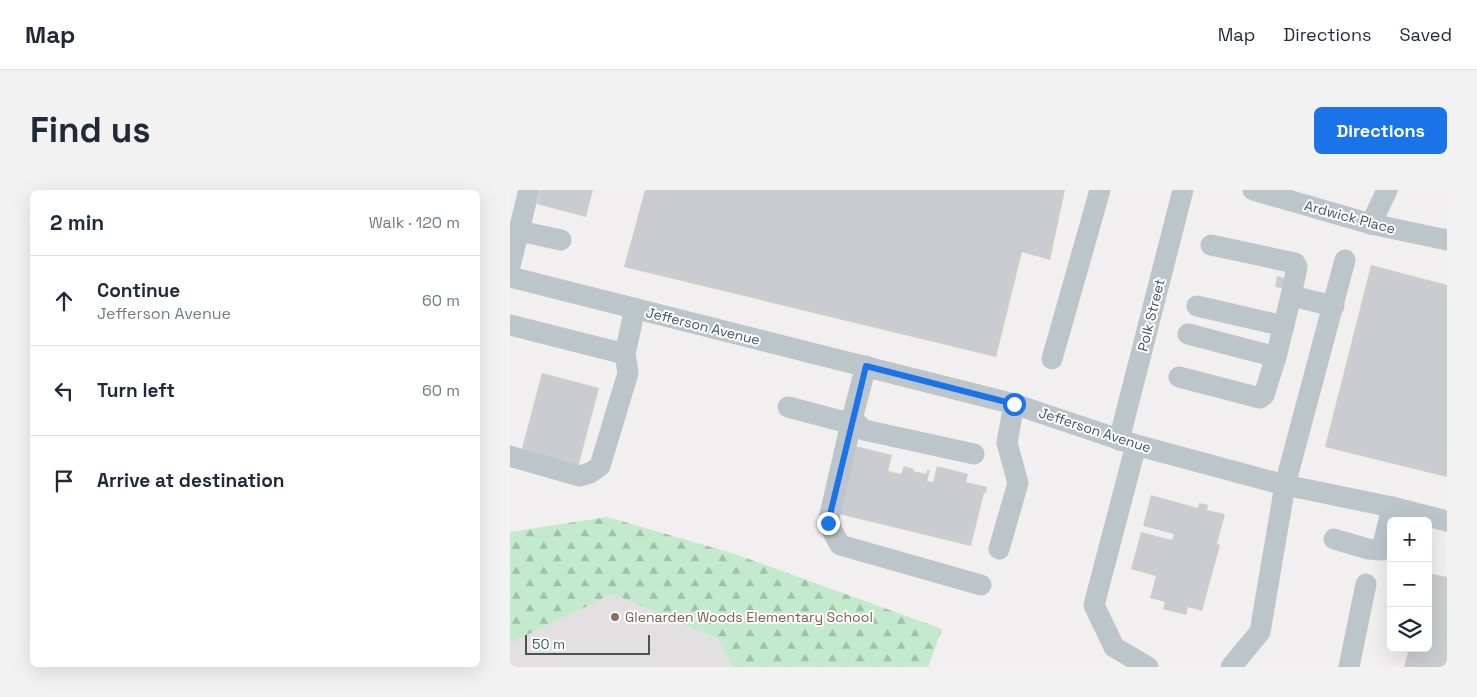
<!DOCTYPE html>
<html lang="en">
<head>
<meta charset="utf-8">
<style>
	body { margin:0; font-family:"Space Grotesk",sans-serif; background:#f2f2f3; color:#1f2937 }
	.controls { position:absolute; right:15px; bottom:15px; display:grid; overflow:hidden; border-radius:8px; box-shadow:0 5px 20px #0002 }
	.controls button { width:45px; height:45px; display:grid; place-items:center; padding:0; border:0; border-bottom:1px solid #e0e1e3; background:#fff; color:#1f2937; font:25px sans-serif }
	.scale { position:absolute; left:15px; bottom:12px; width:125px; box-sizing:border-box; padding-left:5px; border:2px solid #49545a; border-top:0; font-size:14px; line-height:18px; white-space:nowrap; color:#49545a; -webkit-text-stroke:4px #fff; paint-order:stroke }
	.stop { position:absolute; width:15px; height:15px; margin:-11px; border:4px solid #1a73e8; border-radius:50%; background:#fff }
	.stop.end { background:#1a73e8; border-color:#fff; box-shadow:0 1px 5px #0008 }
	.list { margin:0; padding:0; list-style:none }
	h2 { display:flex; justify-content:space-between; align-items:center; height:65px; margin:0; padding:0 20px; font-size:21px }
	h2 small { font-size:16px; font-weight:400; color:#747a83 }
	.list li { display:grid; grid-template-columns:32px 1fr auto; gap:15px; align-items:center; box-sizing:border-box; height:90px; padding:0 20px; border-top:1px solid #e0e1e3 }
	.list b { display:block; font-size:19px; white-space:nowrap }
	.list p { margin:0; font-size:16px; white-space:nowrap; color:#747a83 }
	.list em { font-size:16px; font-style:normal; color:#747a83 }
	.icon { flex:none; width:28px; height:28px; fill:none; stroke:currentColor; stroke-width:2; stroke-linecap:round; stroke-linejoin:round }
	.map { position:relative; flex:none; width:937px; height:477px; overflow:hidden; border-radius:8px }
	header { display:flex; align-items:center; gap:30px; box-sizing:border-box; height:70px; padding:0 25px; background:#fff; border-bottom:1px solid #e0e1e3 }
	header strong { font-size:24px }
	nav { display:flex; gap:28px; margin-inline-start:auto; font-size:18px }
	.intro { display:flex; align-items:center; justify-content:space-between; box-sizing:border-box; height:120px; padding:0 30px }
	h1 { margin:0; font-size:35px }
	.button { padding:12px 22px; border-radius:8px; background:#1a73e8; color:#fff; font-size:18px; font-weight:700 }
	main { display:flex; gap:30px; padding:0 30px }
	aside { flex:1; background:#fff; border-radius:8px; box-shadow:0 5px 20px #0002 }
	.map>svg:first-child { display:block }
</style>
</head>
<body>
<header>
<strong>Map</strong>
<nav><a>Map</a><a>Directions</a><a>Saved</a></nav>
</header>
<div class="intro"><h1>Find us</h1><a class="button">Directions</a></div>
<main>
<aside>
<h2>2 min<small>Walk · 120 m</small></h2>
<ul class="list">
<li><svg class="icon" aria-label="ahead" viewBox="0 0 24 24"><path d="M12 20V5M6 11l6-6 6 6"/></svg><div><b>Continue</b><p>Jefferson Avenue</p></div><em>60 m</em></li>
<li><svg class="icon" aria-label="left" viewBox="0 0 24 24"><path d="M17 20v-9H6M10 6l-5 5 5 5"/></svg><div><b>Turn left</b></div><em>60 m</em></li>
<li><svg class="icon" aria-label="arrive" viewBox="0 0 24 24"><path d="M6 21V4h12l-3 4 3 4H6"/></svg><div><b>Arrive at destination</b></div></li>
</ul>
</aside>
<div class="map">
<svg width="937" height="477" viewBox="0 0 937 477">
	<defs>
		<pattern id="forest-firs" width="22" height="20" patternUnits="userSpaceOnUse" patternTransform="scale(1.25)"><rect width="22" height="20" fill="#c3eacd"/><path d="M5 1l3.5 6h-7zM16 11l3.5 6h-7z" fill="#a0c0a9"/></pattern>
	</defs>
	<rect width="100%" height="100%" fill="#f1eff0"/>
	<!-- education -->
	<path fill="#e2e0e1" d="M103,404l105,45 15,28h-223v-24z"/>
	<!-- forest -->
	<path fill="url(#forest-firs)" d="M97,327l128,37 207,75 -14,38h-195l-15,-28 -105,-45 -103,49v-111z"/>
	<!-- building -->
	<g fill="#caccd0">
		<path d="M30,0h53l-7,27 -49,-13z"/>
		<path d="M135,0h420l-15,70 -28,-8 -26,105 -372,-90z"/>
		<path d="M861,75l76,20v192l-122,-30z"/>
		<path d="M767,86l7,2 -2,10 -7,-1z"/>
		<path d="M32,183l57,15 -22,83 -57,-15z"/>
		<path d="M345,256l37,9 -4,16 13,3 3,-8 10,3 -1,2 13,3 1,-4h3l-3,11 6,1 4,-16 31,8 -2,8 21,5 -1,6h-2l-13,53 -132,-32z"/>
		<path d="M641,305l47,13 1,-5 9,2 -1,5 18,4 -8,30 3,1 -18,66 -14,-4 -2,8 -23,-6 2,-7 -15,-4 6,-22 -25,-7 10,-37 31,8 2,-6 -31,-8z"/>
		<path d="M918,383l19,4v90h-43l5,-19h19z"/>
	</g>
	<g fill="none" stroke-linecap="round" stroke-linejoin="round">
		<!-- minor -->
		<g stroke="#bcc5ca" stroke-width="21">
			<path d="M743,0l118,34 76,16"/>
			<path d="M861,34l16,-34"/>
			<path d="M9,41l42,9"/>
			<path d="M701,55l84,18 2,4 -6,29 43,10"/>
			<path d="M0,76l19,-76"/>
			<path d="M0,87l504,127 122,41 149,40 107,22 55,14"/>
			<path d="M687,116l87,20"/>
			<path d="M0,135l115,29"/>
			<path d="M678,144l88,23"/>
			<path d="M542,169l48,-169"/>
			<path d="M669,187l81,21 4,-3 12,-38 15,-61"/>
			<path d="M278,217l53,14 11,-2 14,-53"/>
			<path d="M609,250l64,-250"/>
			<path d="M626,255l-42,160 20,42 34,20"/>
			<path d="M464,264l-110,-24 -12,-11 -24,104 12,22 141,40"/>
			<path d="M0,266l69,20 11,-3 10,-7 28,-93 -3,-19 10,-46"/>
			<path d="M824,349l34,10 14,1 10,-43"/>
			<path d="M489,359l19,-66 -11,-40 7,-39"/>
			<path d="M721,477l29,-35 25,-147 60,-225"/>
			<path d="M839,477l17,-83"/>
		</g>
	</g>
	<g fill="none" stroke-linecap="round" stroke-linejoin="round">
		<!-- route -->
		<path stroke="#1a73e8" stroke-width="6" d="M318,333l38,-157 148,38"/>
	</g>
	<!-- markers -->
	<circle fill="#8d6e63" stroke="#fff" stroke-width="2" cx="105" cy="427" r="5"/>
	<g text-anchor="middle" dominant-baseline="central" stroke-width="4" stroke-linejoin="round" paint-order="stroke">
		<!-- street labels -->
		<g font-size="14" fill="#49545a" stroke="#fff">
			<text transform="translate(840 27) rotate(15)">Ardwick Place</text>
			<text transform="translate(641 125) rotate(-76)">Polk Street</text>
			<text transform="translate(193 136) rotate(14)">Jefferson Avenue</text>
			<text transform="translate(585 240) rotate(18)">Jefferson Avenue</text>
		</g>
		<!-- education labels -->
		<g font-size="14" fill="#785e54" stroke="#fff" text-anchor="start">
			<text x="115" y="427">Glenarden Woods Elementary School</text>
		</g>
	</g>
</svg>
<div class="controls">
<button>+</button>
<button>−</button>
<button><svg class="icon" aria-label="layers" viewBox="0 0 24 24"><path d="M12 4l9 5-9 5-9-5zM3 14l9 5 9-5"/></svg></button>
</div>
<div class="scale">50 m</div>
<div class="stop" style="left:504px;top:214px"></div>
<div class="stop end" style="left:318px;top:333px"></div>
</div>
</main>
</body>
</html>
